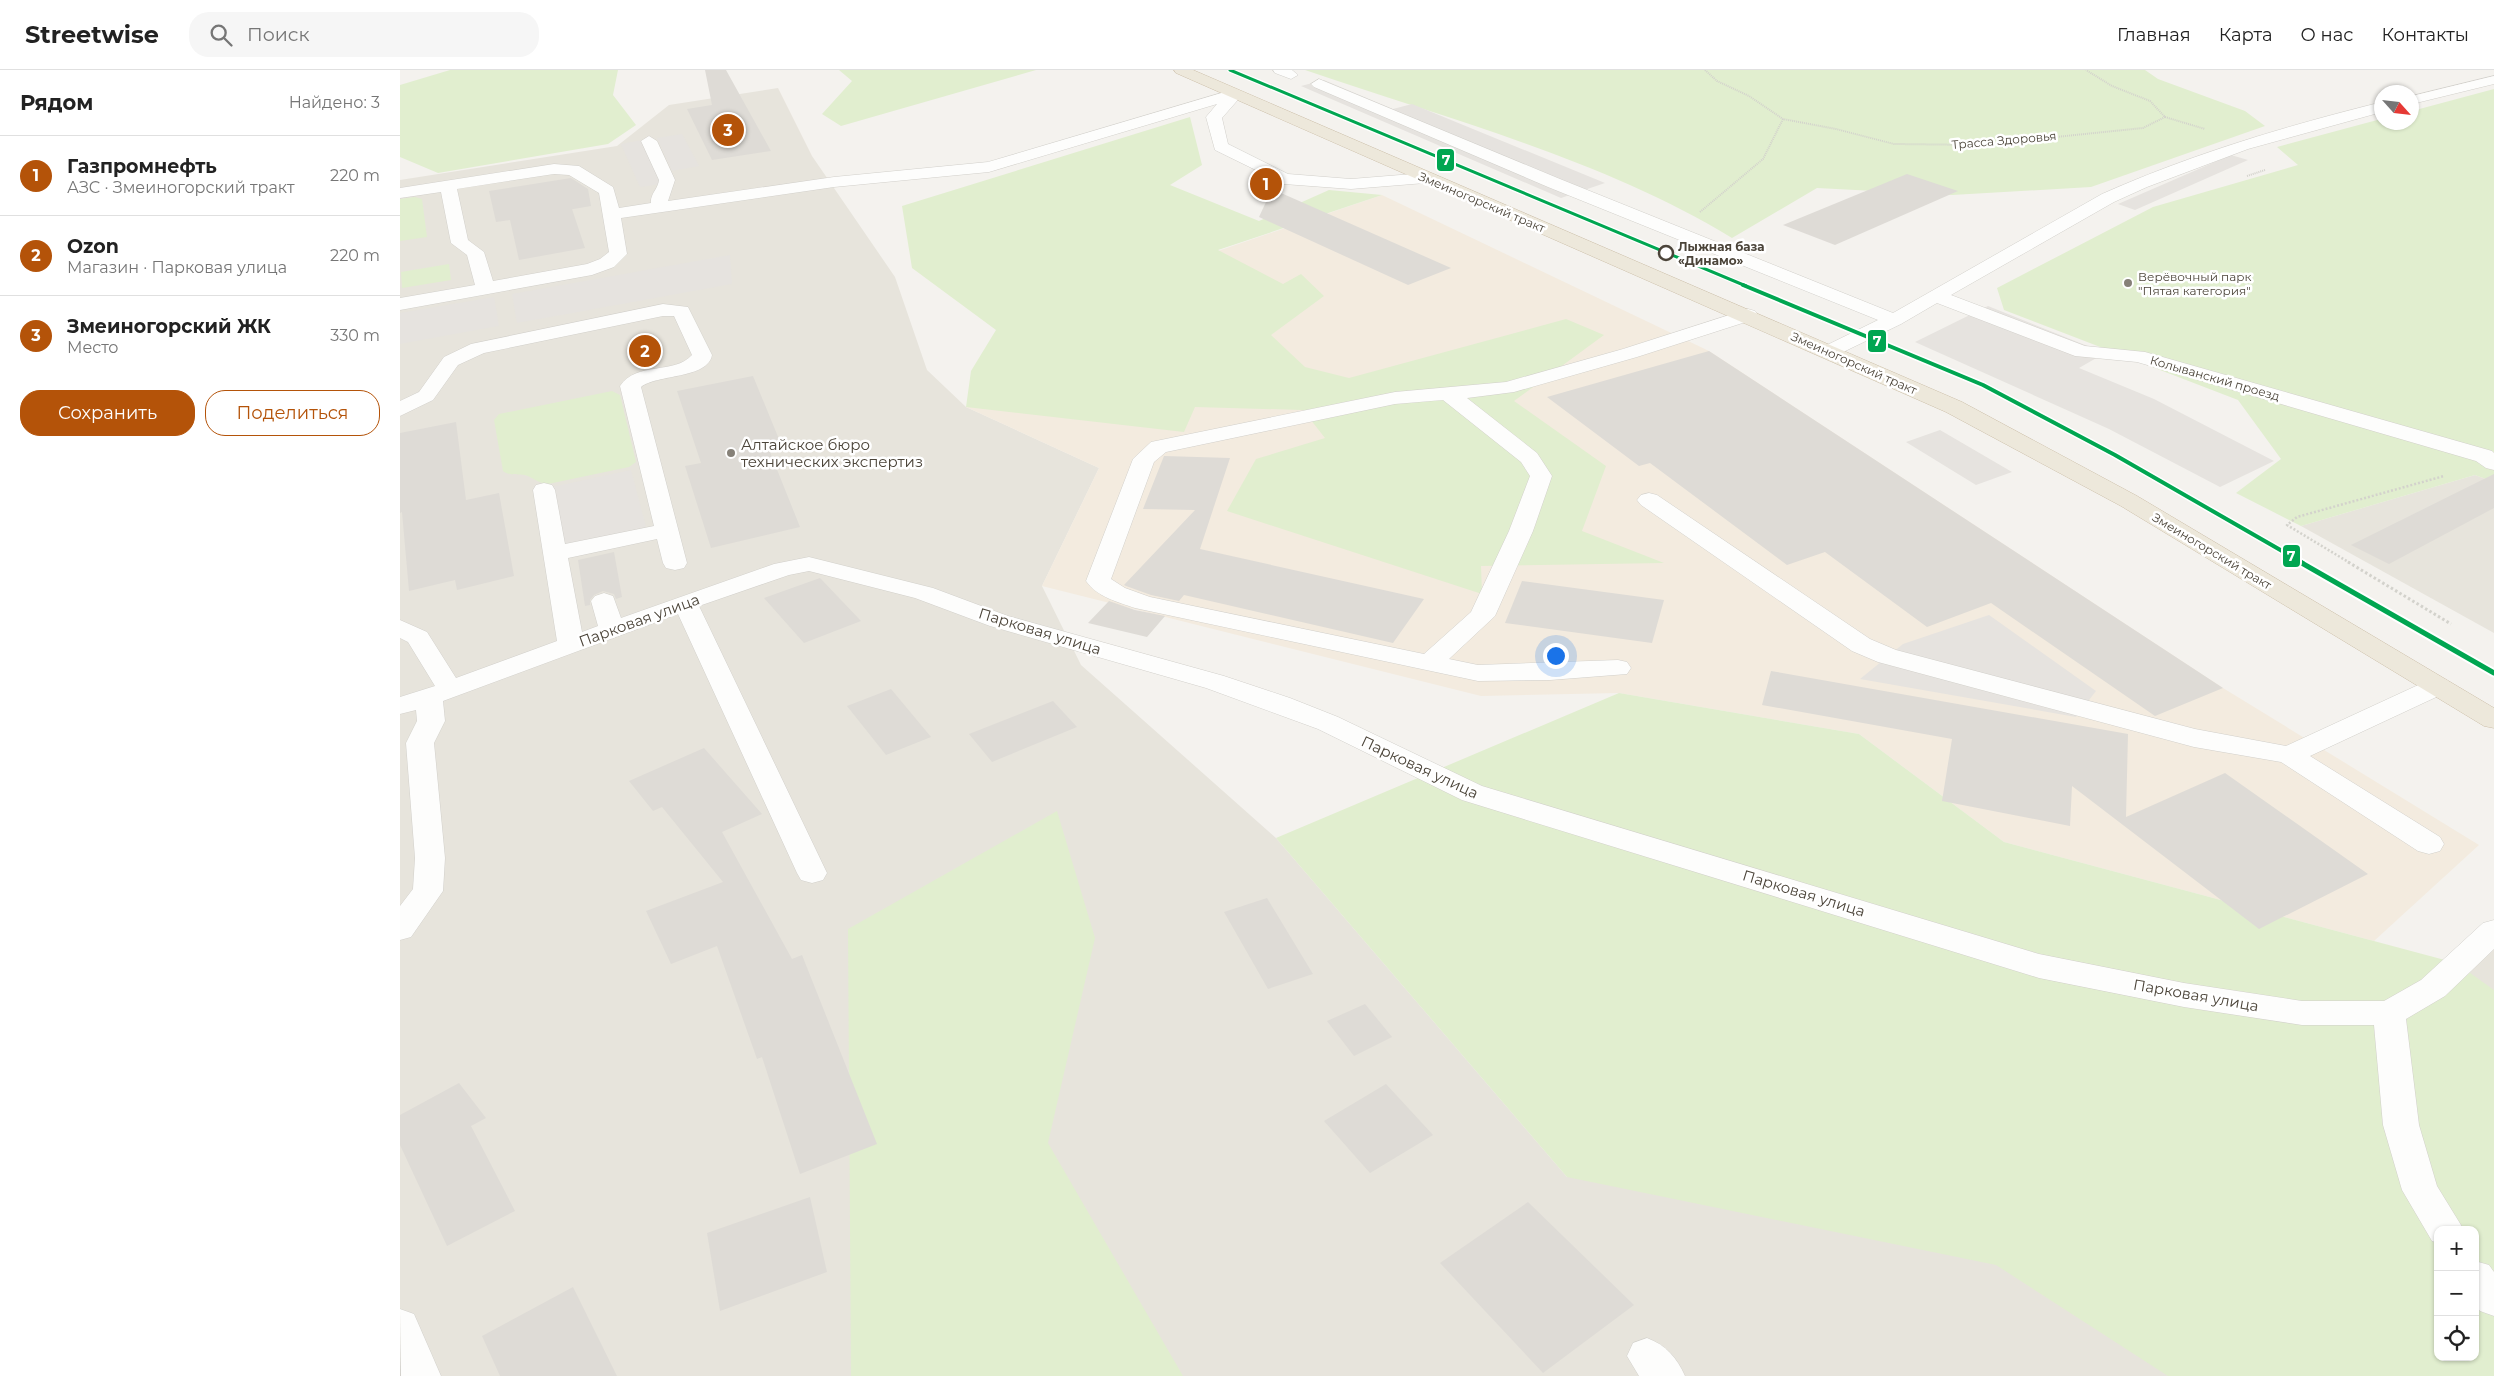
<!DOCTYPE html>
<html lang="ru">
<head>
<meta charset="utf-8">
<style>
	body { margin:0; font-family:Montserrat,sans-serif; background:#f6f6f6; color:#222 }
	.controls { position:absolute; right:15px; bottom:15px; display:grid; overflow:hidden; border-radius:10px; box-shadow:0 1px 4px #0004 }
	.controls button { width:45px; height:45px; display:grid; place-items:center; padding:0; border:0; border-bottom:1px solid #e0e0e0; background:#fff; color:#222; font:25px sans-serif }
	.compass { position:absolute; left:1974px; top:15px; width:45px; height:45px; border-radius:50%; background:#fff; box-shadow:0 1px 4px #0004; rotate:117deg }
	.you { position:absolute; left:1155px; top:585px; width:18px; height:18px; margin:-12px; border:4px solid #fff; border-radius:50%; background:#1a73e8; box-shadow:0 0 0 8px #1a73e833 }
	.badge { display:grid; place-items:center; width:32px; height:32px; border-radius:50%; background:#b45309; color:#fff; font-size:16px; font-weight:700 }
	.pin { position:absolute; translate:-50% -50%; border:2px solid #fff; box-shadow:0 1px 5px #0006 }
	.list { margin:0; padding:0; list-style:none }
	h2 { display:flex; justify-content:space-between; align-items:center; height:65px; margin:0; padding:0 20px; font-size:21px }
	h2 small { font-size:16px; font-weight:400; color:#767676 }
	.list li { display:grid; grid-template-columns:32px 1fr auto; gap:15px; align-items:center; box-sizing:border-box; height:80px; padding:0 20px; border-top:1px solid #e0e0e0 }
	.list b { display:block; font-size:19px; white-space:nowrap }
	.list p { margin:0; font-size:16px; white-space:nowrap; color:#767676 }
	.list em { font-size:16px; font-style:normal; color:#767676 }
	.actions { display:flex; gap:10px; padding:15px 20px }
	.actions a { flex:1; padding:11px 0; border:1px solid #b45309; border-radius:20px; text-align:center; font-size:18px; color:#b45309 }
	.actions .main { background:#b45309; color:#fff }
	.icon { flex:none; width:28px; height:28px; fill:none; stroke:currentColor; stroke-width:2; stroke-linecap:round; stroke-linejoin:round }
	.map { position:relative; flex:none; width:2094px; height:1306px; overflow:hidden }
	header { display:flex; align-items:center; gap:30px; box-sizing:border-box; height:70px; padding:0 25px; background:#fff; border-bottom:1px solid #e0e0e0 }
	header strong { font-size:24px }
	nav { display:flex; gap:28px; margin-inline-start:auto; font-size:18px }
	.search { width:350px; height:45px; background:#f6f6f6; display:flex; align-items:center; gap:12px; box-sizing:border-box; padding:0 18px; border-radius:20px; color:#767676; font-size:19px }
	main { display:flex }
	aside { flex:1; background:#fff }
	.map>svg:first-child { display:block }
</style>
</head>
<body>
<header>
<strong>Streetwise</strong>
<div class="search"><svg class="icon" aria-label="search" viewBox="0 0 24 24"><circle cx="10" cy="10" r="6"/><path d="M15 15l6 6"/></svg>Поиск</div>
<nav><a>Главная</a><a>Карта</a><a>О нас</a><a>Контакты</a></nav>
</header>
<main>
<aside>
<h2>Рядом<small>Найдено: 3</small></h2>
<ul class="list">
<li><span class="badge">1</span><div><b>Газпромнефть</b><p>АЗС · Змеиногорский тракт</p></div><em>220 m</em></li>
<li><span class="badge">2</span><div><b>Ozon</b><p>Магазин · Парковая улица</p></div><em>220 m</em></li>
<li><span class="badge">3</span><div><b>Змеиногорский ЖК</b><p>Место</p></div><em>330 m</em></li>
</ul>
<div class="actions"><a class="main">Сохранить</a><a>Поделиться</a></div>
</aside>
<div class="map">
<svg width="2094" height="1306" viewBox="0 0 2094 1306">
	<rect width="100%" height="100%" fill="#f4f2ee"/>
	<!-- residential -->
	<g fill="#e7e4dc" fill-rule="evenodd">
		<path d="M378,18l34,68 83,121 32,93 39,37 133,61 -57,118 39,79 195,173 291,339 889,-214 38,-19v432h-2094v-1196l217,-34 52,-41zM2038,1160h37v127h-37z"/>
		<path d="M2075,405l19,7v151l-193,-107z"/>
	</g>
	<!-- commercial -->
	<path fill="#f3ebdf" d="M982,125l327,156 514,337 256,157 -105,96 -370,-99 -145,-108 -240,-41 -138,3 -439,-110 57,-118 -133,-61 252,-156z"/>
	<!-- green -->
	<g fill="#e1eecf" fill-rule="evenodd">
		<path d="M50,0h168l-5,25 23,30 -28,19 -170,29 -38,-16v-72z"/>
		<path d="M439,0h197l-195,56 -19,-12 30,-33z"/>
		<path d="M905,0h840l13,9 87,32 20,15 -174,61 -139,8 -135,-7 -85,50c-127,-78 -287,-120 -427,-168z"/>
		<path d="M2094,19v393l-19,-7 -174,51 -65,-33 45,-34 -43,-59 -234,-90 -7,-22 156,-81 145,-42 -21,-18 104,-28 1,3h30v-11z"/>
		<path d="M790,47l12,48 -32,20 89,36 70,-31 53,5 -164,55 65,34 18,-10 23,22 -53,39 34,32 44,11 217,-59 38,16 -90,66 92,65 -24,65 82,32 -183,3 1,28 -255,-83 29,-52 69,-21 -22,-28 -108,-3 -11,25 -218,-25 5,-36 25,-41 -84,-62 -10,-62z"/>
		<path d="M15,127l7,2 5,38 -27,4v-42z"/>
		<path d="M49,194l2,16 -49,8 -1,-16z"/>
		<path d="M212,321l8,4 16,67 -7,5 -81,17c-9,-1 -12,-4 -20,-8 -8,-3 -17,1 -25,-5l-9,-51 5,-6z"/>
		<path d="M1219,623l240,41 145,108 452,121 38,27v386h-326l-172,-111 -429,-88 -291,-339zM2038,1160h37v127h-37z"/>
		<path d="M657,741l38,127 -47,205 135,233h-332l-3,-447z"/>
	</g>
	<!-- parking -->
	<g fill="#e6e3df">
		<path d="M924,10l69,29 19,-5 193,79 -44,15 -260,-112z"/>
		<path d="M282,64l17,32 -27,5 -15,-33z"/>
		<path d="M242,70l20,44 -22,3 -19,-43z"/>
		<path d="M1831,85l17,5 -113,50 -17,-6z"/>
		<path d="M330,185l2,29 -215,39 -5,-29z"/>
		<path d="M94,227l5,29 -99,18v-31z"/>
		<path d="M1588,236l117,47 -26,15 75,31 120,62 -54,26 -111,-58 -194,-87z"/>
		<path d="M1540,360l72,42 -36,13 -70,-43z"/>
		<path d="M231,400l15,57 -82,18 -12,-58z"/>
		<path d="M1589,545l107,76 -20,26 -216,-38 43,-35z"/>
	</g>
	<!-- building -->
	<g fill="#dedbd6">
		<path d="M305,0h21l45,81 -59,9 -25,-51 25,-4z"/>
		<path d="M1507,104l51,17 -123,54 -52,-20z"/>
		<path d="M171,108l17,11 3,17 -35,6 16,-3 13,39 -66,12 -9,-40 -14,2 -7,-31z"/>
		<path d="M872,119l179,79 -43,17 -149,-68z"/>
		<path d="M1309,281l514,337 -68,28 -164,-113 -64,24 -102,-75 -38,13 -137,-102 -11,3 -92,-69z"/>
		<path d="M353,306l28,68 -13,3 32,80 -89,21 -26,-82 16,-3 -24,-72z"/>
		<path d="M56,352l10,78 33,-7 15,83 -57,14 -2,-10 -46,11 -7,-79 -2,1v-80z"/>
		<path d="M764,386l66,2 -30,91 224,50 -31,44 -209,-48 -5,6 -28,-6 -25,-9 -2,-1 71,-75 -52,-1z"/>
		<path d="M2094,404v34l-105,56 -38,-19z"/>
		<path d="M214,482l8,45 -6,2 -2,-5 -11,-3 -9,4 -4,5v5l-5,1 -7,-46z"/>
		<path d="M420,508l41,43 -57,22 -40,-45z"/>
		<path d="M1122,511l142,19 -12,43 -147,-20z"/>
		<path d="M709,531l26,9 30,6 -18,21 -59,-14z"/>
		<path d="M1371,601l357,63 -2,83 99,-44 143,101 -109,55 -187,-143 -2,40 -128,-25 10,-62 -190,-34z"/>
		<path d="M491,619l40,48 -45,18 -39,-49z"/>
		<path d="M653,631l24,26 -85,35 -23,-28z"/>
		<path d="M304,678l58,66 -40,18 70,127 10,-4 75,189 -77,30 -38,-117 -5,2 -40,-113 -46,18 -25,-53 77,-29 -61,-75 -9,4 -24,-30z"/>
		<path d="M867,828l46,76 -45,15 -44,-77z"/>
		<path d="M965,934l27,33 -38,19 -27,-35z"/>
		<path d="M59,1013l27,35 -15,8 44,85 -68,35 -47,-101v-30z"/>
		<path d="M986,1014l47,51 -63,38 -46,-52z"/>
		<path d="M410,1127l17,75 -107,39 -13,-78z"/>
		<path d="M1128,1132l106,103 -91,68 -103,-110z"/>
		<path d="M173,1217l44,89h-117l-18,-40z"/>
	</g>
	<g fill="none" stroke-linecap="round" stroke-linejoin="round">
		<!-- minor casing -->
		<g stroke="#d2d0cb" stroke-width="1">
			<g id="minor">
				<path d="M873,0h19l6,5 -7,4 -16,-6z"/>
				<path d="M2094,6v8l-82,20v-8z"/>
				<path d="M919,9l241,100 333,134 209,-119c90,-40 184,-68 280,-92v10l-134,37 -101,38 -33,15 -163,93 134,51 60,6 347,99 2,2v17l-8,-2 -10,-7 -339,-99 -62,-6 -138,-53 -36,21 -64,31 -7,2 -7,-2 -3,-4 3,-4 55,-27 -330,-133 -234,-100 -3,-3z"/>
				<path d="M835,19l8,5 -21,24 6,26 60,30 63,5 74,-6 6,1 2,4 -2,4 -6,1 -74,6 -67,-5 -69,-34 -9,-33 11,-13 -228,68 -155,15 -213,31 6,36 -13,13 -22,8 -192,35v-12l75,-13 -8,-30 -16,-12 -10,-51 -41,6v-10l154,-24 25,2 34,21 6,21 32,-5c-1,-9 7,-14 8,-23l-18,-39 8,-5 8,5 18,39 -7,21 166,-24 154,-15zM154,104l15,1 30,18 10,59 -9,7 -13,5 -94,17 -9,-29 -16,-12 -11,-51z"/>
				<path d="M263,234l25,3 24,48c-4,24 -55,19 -71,32l46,176 -3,5 -9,2 -9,-2 -3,-5 -6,-24 -89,19 14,74 16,-6 -7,-25 4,-5 9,-3 9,3 8,22 153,-54 35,-7 124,31 75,28 216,60 66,22 48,19 144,69 557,168 145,29 118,18h82l37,-21 62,-57 11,-3v29l-49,47 -39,23 13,106 18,61 27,44h-26v13l-6,-2 -30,-51 -19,-65 -9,-100h-72l-118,-18 -145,-29 -577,-178 -144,-71 -112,-41 -216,-62 -75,-28 -106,-27 -20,4 -90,31 128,267 -4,7 -11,3 -11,-3 -4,-7 -119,-259 -235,87 2,20 -11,22 11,115 -2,33 -32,46 -11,3v-34l13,-17 2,-31 -9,-115 11,-22 -1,-11 -16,4v-17l35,-11 -27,-44 -8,-4v-18l27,12 29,46 101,-37 -24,-151 3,-5 8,-2 8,2 3,5 10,54 89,-18 -34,-140c17,-25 54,-11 72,-31l-18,-39h-11l-179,37 -26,12 -25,35 -33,16v-15l19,-9 25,-35 27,-13z"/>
				<path d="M1348,239l7,2 3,4 -3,4 -118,38 -123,35 -47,6 70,55 15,23 -19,55 -38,85 -46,43 29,6 140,-5 9,2 4,6 -4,6 -77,6 -72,1 -343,-73c-17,-6 -38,-11 -49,-27l47,-122 18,-17 244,-50 111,-10 117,-33zM1043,330l78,62 9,14 -21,55 -38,81 -47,42 -274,-57 -25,-9 -14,-9 43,-117 12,-10 229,-48z"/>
				<path d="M1249,423l8,2 213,144 26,11 299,79 91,17 143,-66 9,-2 9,2 4,6 -4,6 -137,64 130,81 4,7 -4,7 -11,3 -11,-3 -137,-89 -87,-15 -316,-85 -26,-11 -211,-146 -4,-5 4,-5z"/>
				<path d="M2075,1191l14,4 5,7v44l-14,-5 -5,-6z"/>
				<path d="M0,1239l14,5 27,62h-40z"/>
				<path d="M1247,1268c19,7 30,20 38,38h-46l-12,-20 6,-13z"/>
			</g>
		</g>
		<!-- highway casing -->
		<g stroke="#ccbfa9" stroke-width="1">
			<path id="highway" d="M774,0h19l769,332 175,94 357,212v20l-10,-2 -363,-220 -175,-94 -770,-339z"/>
		</g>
		<!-- path-far2 -->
		<g stroke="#d3d2cc" stroke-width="2" stroke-dasharray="1 1" stroke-linecap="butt">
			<path d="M1305,0l12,11 32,15 34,23 53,10 58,15 84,1 165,-17 22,-11 -15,-16 -38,-15 -26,-16"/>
			<path d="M1765,47l40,12"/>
			<path d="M1847,106l18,-6"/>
			<path d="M1300,142l63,-53 20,-40"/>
		</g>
		<!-- path-far1 -->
		<path stroke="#d3d2cc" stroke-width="2.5" stroke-dasharray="2 2" stroke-linecap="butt" d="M1950,493l-63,-38 10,-8 147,-41"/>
		<!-- path -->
		<path stroke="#d3d2cc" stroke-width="3" stroke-dasharray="2.5 2.5" stroke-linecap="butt" d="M1948,492l103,62"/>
		<!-- minor -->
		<use href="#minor" fill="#fdfdfc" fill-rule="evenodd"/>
		<!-- highway -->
		<use href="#highway" fill="#ede8db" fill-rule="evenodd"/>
		<!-- tram-1-far2 casing -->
		<g stroke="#fff" stroke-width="5.5">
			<path id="tram-1-far2" d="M830,0l516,216"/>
		</g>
		<!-- tram-1-far1 casing -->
		<g stroke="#fff" stroke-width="7">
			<path id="tram-1-far1" d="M1343,215l240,100 132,70 188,108"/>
		</g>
		<!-- tram-1 casing -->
		<g stroke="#fff" stroke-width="9">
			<path id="tram-1" d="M1900,492l194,111"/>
		</g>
		<!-- tram-1-far2 -->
		<use href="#tram-1-far2" stroke="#00a651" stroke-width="3"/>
		<!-- tram-1-far1 -->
		<use href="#tram-1-far1" stroke="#00a651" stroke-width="4"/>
		<!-- tram-1 -->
		<use href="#tram-1" stroke="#00a651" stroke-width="5"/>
	</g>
	<!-- markers -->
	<circle fill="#fff" stroke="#4b4439" stroke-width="2.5" cx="1266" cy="183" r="7"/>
	<g fill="#868178" stroke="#fff" stroke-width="2">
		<circle cx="1728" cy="213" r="5"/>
		<circle cx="331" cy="383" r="5"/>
	</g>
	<g text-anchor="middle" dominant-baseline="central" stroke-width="5" stroke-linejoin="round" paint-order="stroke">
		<!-- far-street labels -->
		<g font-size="12" fill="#4b4439" stroke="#fff">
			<text transform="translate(1604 70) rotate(-5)">Трасса Здоровья</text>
			<text transform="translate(1082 132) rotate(23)">Змеиногорский тракт</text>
			<text transform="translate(1454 293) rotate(24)">Змеиногорский тракт</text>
			<text transform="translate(1815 308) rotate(16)">Колыванский проезд</text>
			<text transform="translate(1812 481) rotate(31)">Змеиногорский тракт</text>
		</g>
		<!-- far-stop labels -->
		<g font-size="12" font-weight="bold" fill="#4b4439" stroke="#fff" text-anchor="start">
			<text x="1278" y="176">Лыжная база<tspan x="1278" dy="14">«Динамо»</tspan></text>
		</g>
		<!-- far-poi labels -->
		<g font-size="12" fill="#4b4439" stroke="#fff" text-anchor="start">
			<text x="1738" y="206">Верёвочный парк<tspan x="1738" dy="14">"Пятая категория"</tspan></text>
		</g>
		<!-- poi labels -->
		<g font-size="15" fill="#4b4439" stroke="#fff" text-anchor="start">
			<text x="341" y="374">Алтайское бюро<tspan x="341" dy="17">технических экспертиз</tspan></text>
		</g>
		<!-- street labels -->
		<g font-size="15" fill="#4b4439" stroke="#fff">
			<text transform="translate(239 550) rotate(-20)">Парковая улица</text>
			<text transform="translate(640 561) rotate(17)">Парковая улица</text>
			<text transform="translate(1020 697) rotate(25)">Парковая улица</text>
			<text transform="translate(1404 823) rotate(17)">Парковая улица</text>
			<text transform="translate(1796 925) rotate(10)">Парковая улица</text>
		</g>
	</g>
	<g stroke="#fff" stroke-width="2">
		<rect x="1036" y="78" width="19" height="24" rx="5" fill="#00a651"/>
		<rect x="1467" y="259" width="20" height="24" rx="5" fill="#00a651"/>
		<rect x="1882" y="474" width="19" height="24" rx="5" fill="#00a651"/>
	</g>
	<g font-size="14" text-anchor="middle" font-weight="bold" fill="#fff">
		<text x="1046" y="95">7</text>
		<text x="1477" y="276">7</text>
		<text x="1891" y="491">7</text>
	</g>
</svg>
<div class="controls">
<button>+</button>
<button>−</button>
<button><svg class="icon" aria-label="locate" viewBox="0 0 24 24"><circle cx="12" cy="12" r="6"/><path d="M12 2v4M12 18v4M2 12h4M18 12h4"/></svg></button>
</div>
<svg class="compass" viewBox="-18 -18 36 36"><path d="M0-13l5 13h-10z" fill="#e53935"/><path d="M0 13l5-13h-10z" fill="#767676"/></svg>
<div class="you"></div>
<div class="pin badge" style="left:866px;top:114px">1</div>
<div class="pin badge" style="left:245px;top:281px">2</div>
<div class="pin badge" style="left:328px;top:60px">3</div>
</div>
</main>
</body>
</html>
